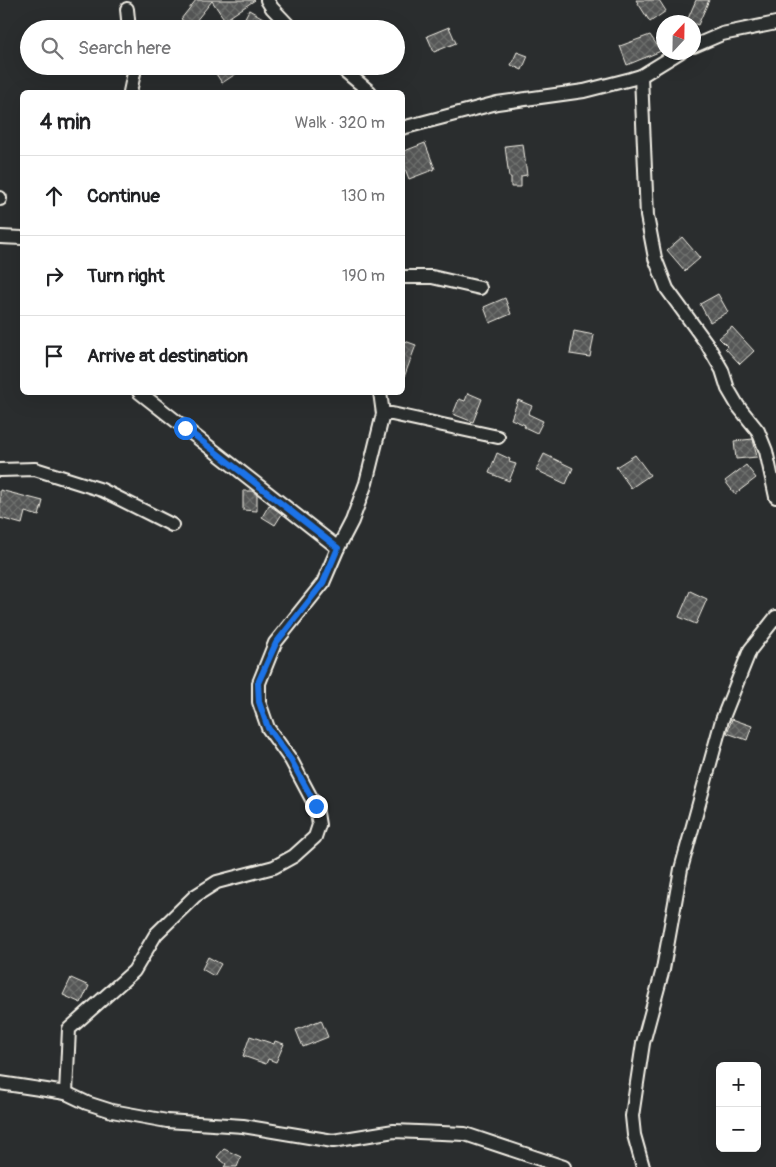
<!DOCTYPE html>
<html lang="en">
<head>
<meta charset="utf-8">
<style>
	body { margin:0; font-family:Pangolin,sans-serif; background:#f2f2f2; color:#202124 }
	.controls { position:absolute; right:15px; bottom:15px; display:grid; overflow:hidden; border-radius:8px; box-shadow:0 5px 20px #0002 }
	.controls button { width:45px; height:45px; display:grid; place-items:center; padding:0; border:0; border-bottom:1px solid #e0e0e0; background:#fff; color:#202124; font:25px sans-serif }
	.compass { position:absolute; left:656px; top:15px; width:45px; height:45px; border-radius:50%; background:#fff; box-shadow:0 5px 20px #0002; rotate:22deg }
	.stop { position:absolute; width:15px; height:15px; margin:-11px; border:4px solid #1a73e8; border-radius:50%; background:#fff }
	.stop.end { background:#1a73e8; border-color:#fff; box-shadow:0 1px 5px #0008 }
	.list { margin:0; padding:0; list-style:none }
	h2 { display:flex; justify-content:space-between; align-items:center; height:65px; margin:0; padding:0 20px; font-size:21px }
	h2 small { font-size:16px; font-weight:400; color:#757577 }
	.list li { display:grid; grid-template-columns:32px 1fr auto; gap:15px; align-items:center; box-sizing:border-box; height:80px; padding:0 20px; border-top:1px solid #e0e0e0 }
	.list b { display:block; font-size:19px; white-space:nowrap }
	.list em { font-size:16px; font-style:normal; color:#757577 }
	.icon { flex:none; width:28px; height:28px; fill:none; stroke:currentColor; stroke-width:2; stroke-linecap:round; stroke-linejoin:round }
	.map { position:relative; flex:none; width:776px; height:1167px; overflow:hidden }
	.search { position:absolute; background:#fff; box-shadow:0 5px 20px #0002; left:20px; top:20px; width:385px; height:55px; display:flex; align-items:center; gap:12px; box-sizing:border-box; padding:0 18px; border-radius:28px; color:#757577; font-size:19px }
	.panel { position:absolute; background:#fff; box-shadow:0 5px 20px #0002; left:20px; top:90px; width:385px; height:305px; border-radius:8px }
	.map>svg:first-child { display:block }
</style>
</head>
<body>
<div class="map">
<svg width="776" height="1167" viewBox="0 0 776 1167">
	<defs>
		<pattern id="building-cross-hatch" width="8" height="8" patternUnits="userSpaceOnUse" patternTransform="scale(1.25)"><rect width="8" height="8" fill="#555756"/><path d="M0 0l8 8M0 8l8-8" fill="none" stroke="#6e706e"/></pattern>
	</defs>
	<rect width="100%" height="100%" fill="#2a2d2e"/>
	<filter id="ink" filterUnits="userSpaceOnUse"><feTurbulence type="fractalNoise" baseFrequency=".02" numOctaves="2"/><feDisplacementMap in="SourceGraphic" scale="10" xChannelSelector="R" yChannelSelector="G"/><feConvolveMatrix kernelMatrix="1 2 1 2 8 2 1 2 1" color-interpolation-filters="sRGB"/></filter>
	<g filter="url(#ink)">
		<!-- building -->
		<g fill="url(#building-cross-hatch)" stroke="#f4f1e8">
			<path d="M196,0h59l-30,20 -13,-19 -21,26 -10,-8z"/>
			<path d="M636,0h23l7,11 -16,11z"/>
			<path d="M696,0h13l-11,25 -11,-4z"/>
			<path d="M249,10l30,17 2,2h-42z"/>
			<path d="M449,27l7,16 -22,9 -7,-16z"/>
			<path d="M650,35l11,16 -34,14 -7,-19z"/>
			<path d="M517,52l11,4 -6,14 -11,-5z"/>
			<path d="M211,66h37l-26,17z"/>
			<path d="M425,143l10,26 -26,10 -7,-18v-9z"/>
			<path d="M523,144l4,31 -6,1v11h-10v-10h-2l-4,-31z"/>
			<path d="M682,237l18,21 -15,13 -18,-21z"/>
			<path d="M718,294l10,18 -18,10 -10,-18z"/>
			<path d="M505,298l6,16 -21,9 -6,-16z"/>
			<path d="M732,327l22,24 -14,13 -15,-16 2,-2 -8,-8z"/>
			<path d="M574,331l20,4 -4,22 -20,-3z"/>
			<path d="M402,340l14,5 -13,35h-1z"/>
			<path d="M468,393l14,6 -9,23 -20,-8 6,-15 6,2z"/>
			<path d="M518,400l14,6 -4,8 15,7 -6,12 -13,-6 1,-2 -14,-6z"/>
			<path d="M753,439l4,18 -21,2 -2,-18z"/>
			<path d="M497,453l13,6 -1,3 7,2 -7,17 -20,-8z"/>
			<path d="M544,454l29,14 -7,16 -30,-14z"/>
			<path d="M635,455l15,20 -19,13 -15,-21z"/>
			<path d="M746,465l10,13 -21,16 -10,-13z"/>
			<path d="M0,490l43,11 -4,15 -14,-4 -3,12 -22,-6z"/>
			<path d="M243,491h9l5,4v16l-14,-1z"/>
			<path d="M269,505l13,9 -7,11 -13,-8z"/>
			<path d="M690,591l17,8 -11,25 -17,-7z"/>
			<path d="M732,719l20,7 -5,14 -20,-7z"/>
			<path d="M208,957l13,7 -7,12 -12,-7z"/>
			<path d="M71,978l18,8 -8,17 -18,-8z"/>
			<path d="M321,1020l7,17 -25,10 -7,-17z"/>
			<path d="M250,1036l24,8 1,-3 9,3 -8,18 -8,-3 -2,5 -23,-8z"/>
			<path d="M224,1149l17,8 -4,10h-13l2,-3 -9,-7z"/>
		</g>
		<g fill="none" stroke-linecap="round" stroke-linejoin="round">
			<!-- minor casing -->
			<g stroke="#f4f1e8" stroke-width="16">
				<g id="minor">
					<path d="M267,0l5,8 20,21"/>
					<path d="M127,9l2,20"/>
					<path d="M694,46l28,-12 54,-11"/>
					<path d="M339,66l31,26"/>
					<path d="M641,76l6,140 8,42 12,31 40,55 15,26 6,19 10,17 20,25 8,20 10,46"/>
					<path d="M130,92l4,-19 -1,-7"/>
					<path d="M402,128l95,-25 87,-12 47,-12 10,-3 39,-24"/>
					<path d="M0,198v1"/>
					<path d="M0,237l22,1"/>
					<path d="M402,277h30l48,11"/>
					<path d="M139,392l199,156"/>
					<path d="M383,414h9l106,23"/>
					<path d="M0,470l35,-1 67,21 70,35"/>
					<path d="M0,1083l66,10 21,10 25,8 55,10 76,5 90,15 61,-10 71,3 99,33"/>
					<path d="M66,1093l3,-64 65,-58 22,-37 39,-38 22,-14 57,-15 20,-11 21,-19 4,-12 -3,-18 -25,-47 -23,-32 -9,-26v-19l16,-40 48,-60 15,-35 14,-27 14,-38 17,-69 -3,-22"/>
					<path d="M643,1167l-9,-32 -2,-19 11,-73 20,-74 18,-100 41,-149 28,-70 26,-33"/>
				</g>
			</g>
			<!-- minor -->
			<use href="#minor" stroke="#2a2d2e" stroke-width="12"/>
		</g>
	</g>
	<g fill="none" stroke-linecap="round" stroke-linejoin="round" filter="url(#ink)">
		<!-- route -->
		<path stroke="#1a73e8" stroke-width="6" d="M185,428l153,120 -15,35 -47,60 -18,40 1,19 9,26 23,32 25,46"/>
	</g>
</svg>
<div class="controls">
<button>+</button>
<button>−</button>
</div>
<svg class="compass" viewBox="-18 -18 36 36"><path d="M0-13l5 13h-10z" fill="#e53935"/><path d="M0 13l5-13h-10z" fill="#757577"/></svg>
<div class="stop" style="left:185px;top:428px"></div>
<div class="stop end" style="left:316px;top:806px"></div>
<div class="search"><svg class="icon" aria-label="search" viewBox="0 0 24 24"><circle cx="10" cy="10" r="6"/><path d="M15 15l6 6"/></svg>Search here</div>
<section class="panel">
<h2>4 min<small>Walk · 320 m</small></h2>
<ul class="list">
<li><svg class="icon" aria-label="ahead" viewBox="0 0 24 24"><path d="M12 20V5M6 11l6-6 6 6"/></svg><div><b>Continue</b></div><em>130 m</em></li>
<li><svg class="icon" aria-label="right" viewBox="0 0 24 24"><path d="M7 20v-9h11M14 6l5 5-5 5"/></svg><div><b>Turn right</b></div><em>190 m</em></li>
<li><svg class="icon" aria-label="arrive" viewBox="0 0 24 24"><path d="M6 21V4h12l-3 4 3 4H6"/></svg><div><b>Arrive at destination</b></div></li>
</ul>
</section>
</div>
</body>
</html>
